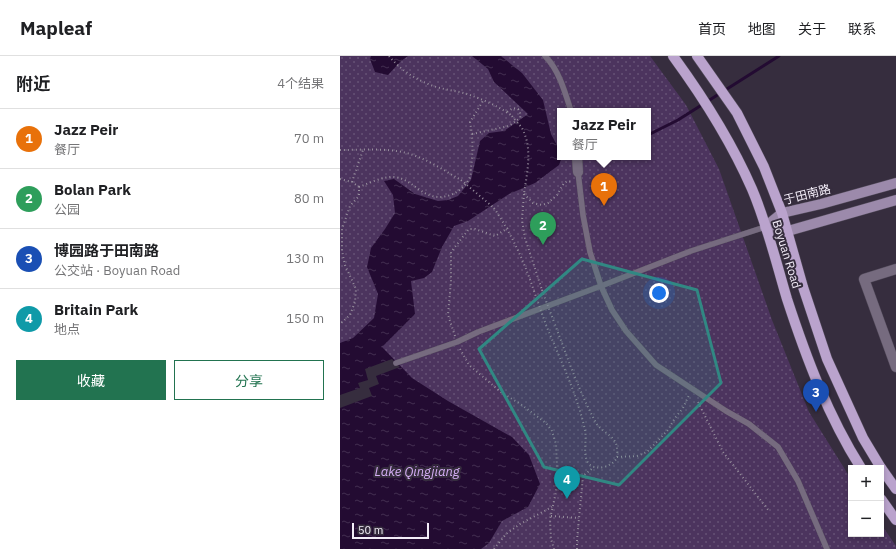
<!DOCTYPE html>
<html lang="zh">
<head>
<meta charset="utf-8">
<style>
	body { margin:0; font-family:"IBM Plex Sans","Noto Sans SC",sans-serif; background:#f2f2f2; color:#202124 }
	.controls { position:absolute; right:12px; bottom:12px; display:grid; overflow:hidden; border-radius:0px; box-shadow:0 2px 6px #0003 }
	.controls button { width:36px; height:36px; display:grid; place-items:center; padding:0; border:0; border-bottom:1px solid #e0e0e0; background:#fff; color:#202124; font:20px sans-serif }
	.scale { position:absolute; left:12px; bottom:10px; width:77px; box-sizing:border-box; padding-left:4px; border:2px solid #f3edf8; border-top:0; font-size:11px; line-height:14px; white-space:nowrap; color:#f3edf8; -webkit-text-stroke:3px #362d3e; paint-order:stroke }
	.you { position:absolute; left:319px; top:237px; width:14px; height:14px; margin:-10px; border:3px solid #fff; border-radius:50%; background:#1a73e8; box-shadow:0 0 0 6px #1a73e833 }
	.badge { display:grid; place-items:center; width:26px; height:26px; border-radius:50%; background:#227350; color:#fff; font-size:13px; font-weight:700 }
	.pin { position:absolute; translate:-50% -33px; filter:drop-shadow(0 1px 2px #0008) }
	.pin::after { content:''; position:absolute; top:21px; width:14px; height:12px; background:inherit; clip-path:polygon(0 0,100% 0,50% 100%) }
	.popup { position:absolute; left:217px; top:52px; width:94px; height:52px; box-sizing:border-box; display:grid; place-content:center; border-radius:0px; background:#fff; filter:drop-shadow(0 1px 3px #0005); font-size:13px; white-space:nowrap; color:#757577 }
	.popup b { font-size:15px; color:#202124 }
	.popup::after { content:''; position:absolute; left:50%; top:100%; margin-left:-8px; border:8px solid transparent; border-top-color:#fff }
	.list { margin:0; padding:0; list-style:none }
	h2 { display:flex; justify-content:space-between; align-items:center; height:52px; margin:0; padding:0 16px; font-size:17px }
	h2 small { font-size:13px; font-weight:400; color:#757577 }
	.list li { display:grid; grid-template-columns:26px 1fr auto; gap:12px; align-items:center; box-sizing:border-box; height:60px; padding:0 16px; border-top:1px solid #e0e0e0 }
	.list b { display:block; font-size:15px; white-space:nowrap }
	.list p { margin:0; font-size:13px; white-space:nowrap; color:#757577 }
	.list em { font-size:13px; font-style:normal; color:#757577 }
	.actions { display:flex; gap:8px; padding:12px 16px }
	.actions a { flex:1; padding:9px 0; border:1px solid #227350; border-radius:0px; text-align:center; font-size:14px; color:#227350 }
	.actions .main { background:#227350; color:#fff }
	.map { position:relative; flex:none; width:556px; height:493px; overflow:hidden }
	header { display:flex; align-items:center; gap:24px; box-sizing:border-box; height:56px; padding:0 20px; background:#fff; border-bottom:1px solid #e0e0e0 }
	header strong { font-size:19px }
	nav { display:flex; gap:22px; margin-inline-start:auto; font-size:14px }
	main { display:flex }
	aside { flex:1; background:#fff }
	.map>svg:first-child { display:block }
</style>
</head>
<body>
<header>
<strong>Mapleaf</strong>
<nav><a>首页</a><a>地图</a><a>关于</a><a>联系</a></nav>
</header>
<main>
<aside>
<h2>附近<small>4个结果</small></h2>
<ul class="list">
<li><span class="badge" style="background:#e8710a">1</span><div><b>Jazz Peir</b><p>餐厅</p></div><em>70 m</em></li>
<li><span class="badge" style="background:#2e9e5b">2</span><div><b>Bolan Park</b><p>公园</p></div><em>80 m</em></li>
<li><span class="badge" style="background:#1a4fb4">3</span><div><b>博园路于田南路</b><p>公交站 · Boyuan Road</p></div><em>130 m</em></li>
<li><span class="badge" style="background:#0f9aa8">4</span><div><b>Britain Park</b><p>地点</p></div><em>150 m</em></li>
</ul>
<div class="actions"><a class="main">收藏</a><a>分享</a></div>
</aside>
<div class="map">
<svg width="556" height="493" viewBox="0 0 556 493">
	<defs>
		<pattern id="park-dots" width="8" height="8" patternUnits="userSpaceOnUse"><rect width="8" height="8" fill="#4c345e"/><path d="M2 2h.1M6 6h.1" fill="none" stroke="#665276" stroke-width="1.8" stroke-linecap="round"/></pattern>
		<pattern id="water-ripples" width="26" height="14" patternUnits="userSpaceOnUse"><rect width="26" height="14" fill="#230b32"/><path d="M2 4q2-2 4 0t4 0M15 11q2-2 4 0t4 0" fill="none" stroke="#432f50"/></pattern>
	</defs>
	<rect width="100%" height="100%" fill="#362d3e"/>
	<!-- park -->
	<path fill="url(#park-dots)" fill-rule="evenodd" d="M0,0h310l36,49 33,64 53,151 37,92 42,67v55h30v-10l15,22v3h-556zM220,55h88v46h-88z"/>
	<!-- water -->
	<g fill="url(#water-ripples)">
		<path d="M31,0h37l-7,5 -13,14 -13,-3 -5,-13z"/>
		<path d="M132,0h29l21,17 21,27 8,34 9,17v6h2l-3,8 -24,18 -26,11 -41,27 -14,5 -12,21 -10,25 -8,6 -13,3 4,33 -33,33 30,31 36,23 64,36 17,18 11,29 -12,23 -26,14 -13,22 -8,6h-141v-206l13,-5 21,-20 4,-24 -11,-27 4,-19 14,-19 10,-16 -2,-18 -9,-14 10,-2 21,15 23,7 10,-1 10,-4 13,-16 9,-39 9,-8 15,-2 24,-17 -34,-32 -6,-13z"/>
	</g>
	<!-- pier -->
	<path fill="#362d3e" d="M52,303l8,8 -24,9 3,8 -10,4 3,8 -32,12v-13l20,-7 -2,-5 10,-3 -3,-11z"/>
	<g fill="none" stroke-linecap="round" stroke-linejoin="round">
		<!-- stream -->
		<path stroke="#230b32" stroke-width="3" d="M308,79l30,-15 101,-64"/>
		<!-- lane casing -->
		<g stroke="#544c5c" stroke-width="6">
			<g id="lane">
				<path d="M205,0c14,14 20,36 26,55"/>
				<path d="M425,171l-74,24 -90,35 11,24 14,21 30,34 70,46 23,13 29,23 20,34 29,68"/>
				<path d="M56,307l61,-21 21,-10 123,-46 -11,-34 -7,-37 -5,-43"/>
			</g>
		</g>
		<!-- street casing -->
		<g stroke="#544c5c" stroke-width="11">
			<g id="street">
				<path d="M237,101l1,15"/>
				<path d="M556,213l-32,10 32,88"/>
			</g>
		</g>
		<!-- secondary casing -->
		<g stroke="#544c5c" stroke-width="11">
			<g id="secondary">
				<path d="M425,171l17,-14 39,-9 75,-21"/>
				<path d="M425,171l23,4 108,-31"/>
			</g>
		</g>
		<!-- primary casing -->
		<g stroke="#544c5c" stroke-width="11">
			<g id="primary">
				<path d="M333,0c30,41 58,85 79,133 15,35 24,73 35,110 19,58 41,117 74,169"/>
				<path d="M357,0l40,57 27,54 18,46 21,74 24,72 36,79 18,30"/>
				<path d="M541,412l15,21"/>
				<path d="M541,443l15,21"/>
			</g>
		</g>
		<!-- path -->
		<g stroke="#978f9d" stroke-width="2" stroke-dasharray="1 3" stroke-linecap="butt">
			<path d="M49,0c10,12 22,21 37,27 14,7 30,7 44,12 14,5 30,12 42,21"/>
			<path d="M132,78l37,-8 11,-8c1,-4 0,-6 -2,-9l-5,-1 -6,4"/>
			<path d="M0,94c20,0 42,-2 62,2 21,4 41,18 59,28"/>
			<path d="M0,123l12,3 7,5v9l-9,10 -8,23v22l3,14 11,24 -1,13 -5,13 -10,9"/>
			<path d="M12,126l11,-32"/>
			<path d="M19,131c11,-4 24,-11 36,-10 15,2 23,15 37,19 15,4 32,-5 38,-19 1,-3 1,-7 1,-9 2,-16 2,-31 -1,-46l13,-21"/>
			<path d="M184,138l-2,26 3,18 17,52"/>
			<path d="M184,138l9,9 9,2 6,-2 9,-8 7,-12 4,-2 4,1"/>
			<path d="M154,152c18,27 30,53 40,83"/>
			<path d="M206,269c14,34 31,69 39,105 2,10 -2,21 2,31 5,11 26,7 30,-4 1,-2 0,-7 0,-9 -1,-13 -17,-16 -22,-27 -17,-32 -28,-65 -41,-99"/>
			<path d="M115,280l-7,-21 3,-34v-29l18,-23h6l20,7 13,-8"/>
			<path d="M120,293l9,16 33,28 17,10 27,20 6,8 4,13 1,24 -1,24 -6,27 1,20 3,10"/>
			<path d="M358,346l25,50 46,59"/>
			<path d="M277,401l20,-1 10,-4 21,-22 7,-12 8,-10 6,-13"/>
			<path d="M217,420h26l11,-9"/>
			<path d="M211,460l28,2"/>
			<path d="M154,493l12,-15 14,-10 32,-17"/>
			<path d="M237,493v-9l6,-64"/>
		</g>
		<!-- lane -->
		<use href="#lane" stroke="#766b7f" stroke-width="5.5"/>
		<!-- street -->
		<use href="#street" stroke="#766b7f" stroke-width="10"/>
		<!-- secondary -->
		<use href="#secondary" stroke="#9c8aab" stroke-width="10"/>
		<!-- primary -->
		<use href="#primary" stroke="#baa3cd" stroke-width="10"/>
		<!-- path-bridge -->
		<g stroke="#978f9d" stroke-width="2" stroke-dasharray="1 3" stroke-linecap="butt">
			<path d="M172,60c3,4 7,8 10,12 11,21 5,44 2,66"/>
			<path d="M121,124l33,28"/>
			<path d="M202,234l12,32"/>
			<path d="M194,235l12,34"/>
		</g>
	</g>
	<!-- marked area -->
	<path fill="#318883" fill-opacity="0.2" stroke="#318883" stroke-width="3" stroke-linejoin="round" d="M242,203l115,31 24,93 -102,102 -75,-18 -65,-118z"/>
	<g text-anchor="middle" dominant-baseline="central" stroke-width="4" stroke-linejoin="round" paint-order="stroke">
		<!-- street labels -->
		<g font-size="12" fill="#f3edf8" stroke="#362d3e">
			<text transform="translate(467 138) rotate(-14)">于田南路</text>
			<text transform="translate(447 198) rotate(73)">Boyuan Road</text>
		</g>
		<!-- water labels -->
		<g font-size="13" font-style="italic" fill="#d4adf4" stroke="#362d3e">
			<text x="77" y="415">Lake Qingjiang</text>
		</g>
	</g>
</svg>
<div class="controls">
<button>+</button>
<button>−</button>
</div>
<div class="scale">50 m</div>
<div class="you"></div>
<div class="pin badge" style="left:264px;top:150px;background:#e8710a">1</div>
<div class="popup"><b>Jazz Peir</b>餐厅</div>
<div class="pin badge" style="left:203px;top:189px;background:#2e9e5b">2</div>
<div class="pin badge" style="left:476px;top:356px;background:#1a4fb4">3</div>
<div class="pin badge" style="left:227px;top:443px;background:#0f9aa8">4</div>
</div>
</main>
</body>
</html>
